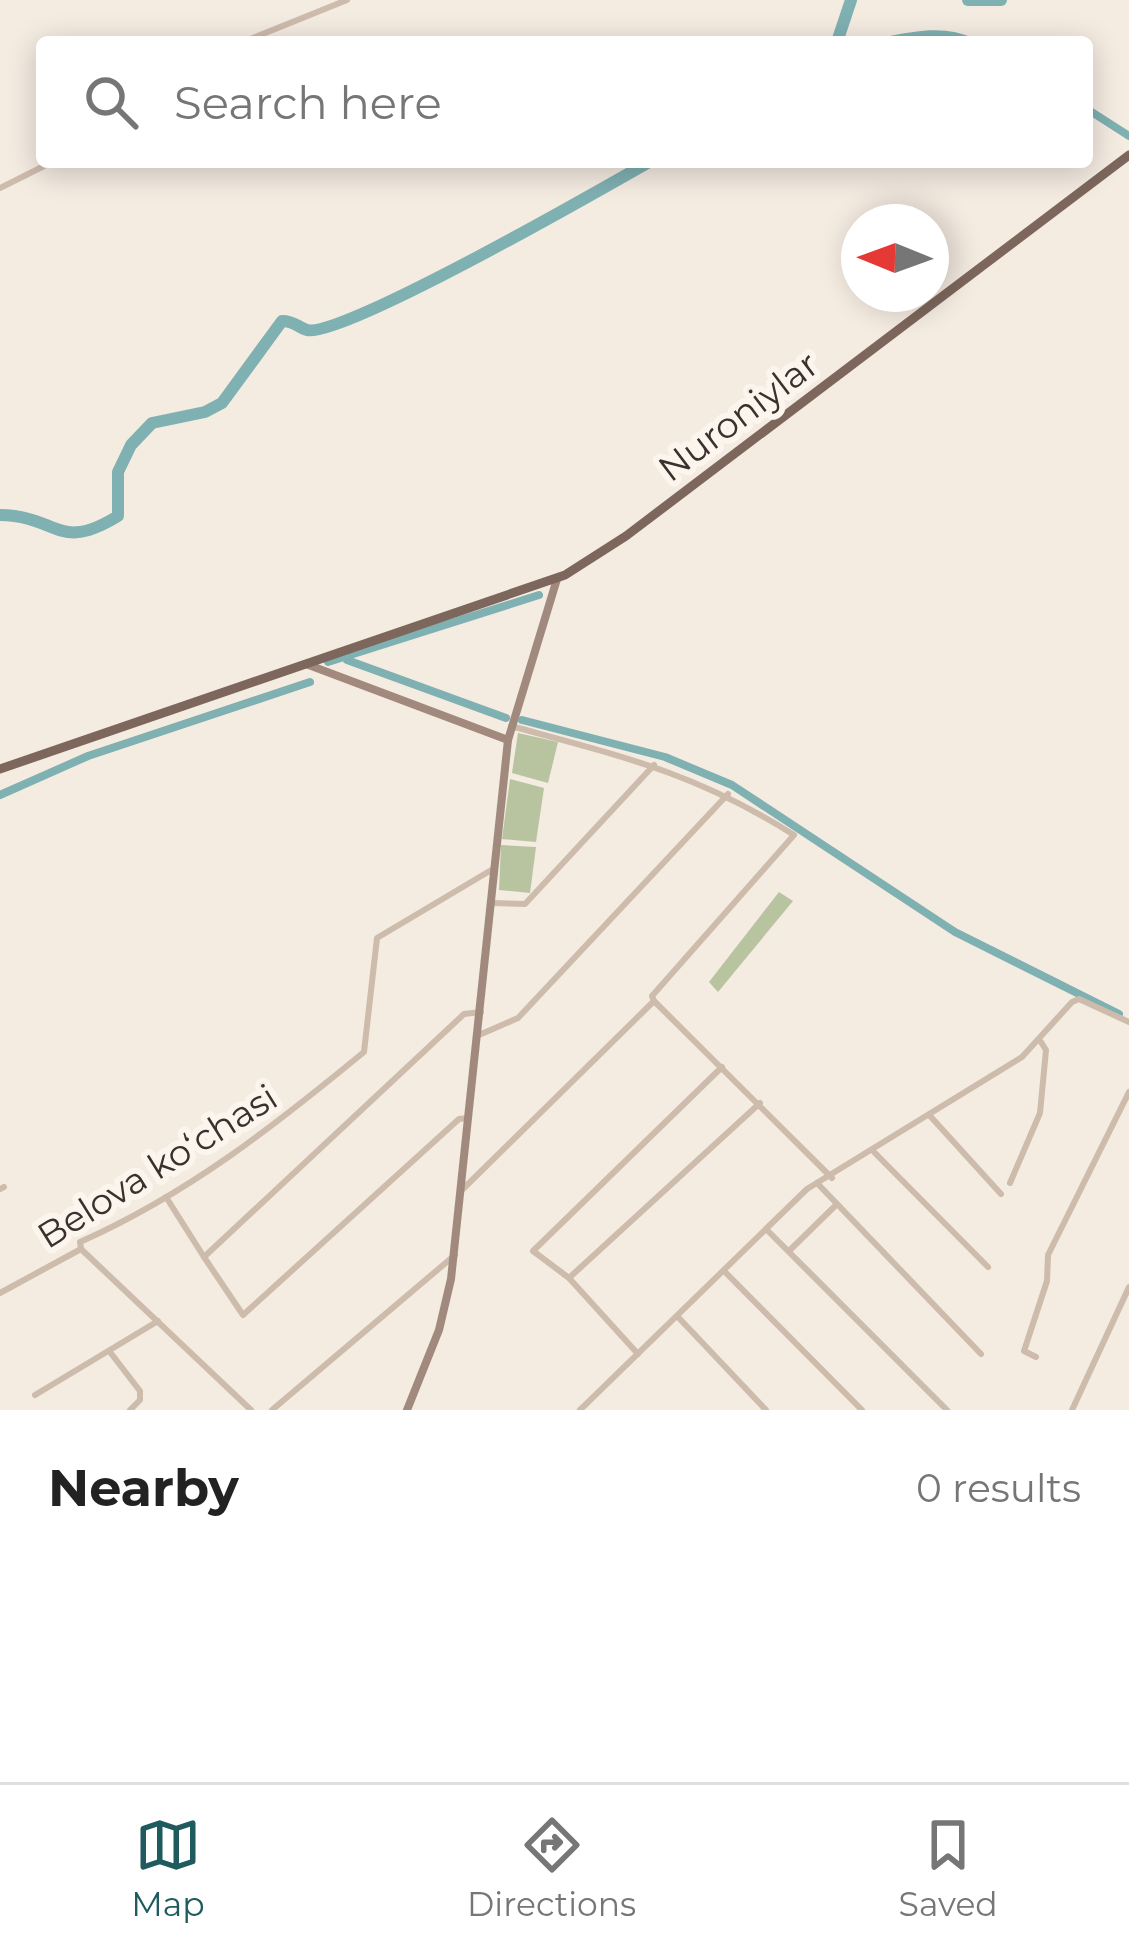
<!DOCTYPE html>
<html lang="en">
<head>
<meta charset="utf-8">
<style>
	body { margin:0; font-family:Montserrat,sans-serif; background:#f2f2f2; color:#222 }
	.compass { position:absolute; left:841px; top:204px; width:108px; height:108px; border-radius:50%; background:#fff; box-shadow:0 6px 30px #0003; rotate:271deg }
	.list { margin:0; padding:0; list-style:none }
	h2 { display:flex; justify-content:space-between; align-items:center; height:156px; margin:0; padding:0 48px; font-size:51px }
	h2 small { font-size:39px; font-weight:400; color:#767676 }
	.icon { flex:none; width:66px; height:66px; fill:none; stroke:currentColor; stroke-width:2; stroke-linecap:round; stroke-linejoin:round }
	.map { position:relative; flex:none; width:1129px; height:1410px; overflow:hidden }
	.search { position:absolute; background:#fff; box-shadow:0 6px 30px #0003; left:36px; right:36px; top:36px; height:132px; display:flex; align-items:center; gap:30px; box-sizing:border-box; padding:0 42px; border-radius:12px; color:#767676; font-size:45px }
	.sheet { height:372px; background:#fff }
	nav { display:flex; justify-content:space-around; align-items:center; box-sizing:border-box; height:168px; border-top:3px solid #e0e0e0; background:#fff; font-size:33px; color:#767676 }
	nav a { display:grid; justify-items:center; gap:6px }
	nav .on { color:#1f5a5e }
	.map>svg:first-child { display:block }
</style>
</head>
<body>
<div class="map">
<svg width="1129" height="1410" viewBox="0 0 1129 1410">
	<rect width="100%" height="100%" fill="#f4ebe1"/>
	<!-- green -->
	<g fill="#b8c4a0">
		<path d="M518,733l40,9 -10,41 -36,-10z"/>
		<path d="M510,779l34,9 -8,54 -34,-3z"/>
		<path d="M501,845l35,2 -6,46 -31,-3z"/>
		<path d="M779,892l14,9 -75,91 -9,-10z"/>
	</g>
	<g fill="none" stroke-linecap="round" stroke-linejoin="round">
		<!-- canal -->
		<g stroke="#7fb0b2" stroke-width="8">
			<path d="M881,42c30,-6 62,-14 91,0"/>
			<path d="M1087,109l42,27"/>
			<path d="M347,660l159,58"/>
			<path d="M328,662l211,-67"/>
			<path d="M522,720l143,37 67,28 223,147 164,82"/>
			<path d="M0,795l88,-39 222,-74"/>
		</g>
		<!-- river -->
		<g stroke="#7fb0b2" stroke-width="12">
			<path d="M968,0h33"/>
			<path d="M837,42l14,-42"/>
			<path d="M0,515c59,1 58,38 118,1v-44l13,-27 21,-22 53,-11 17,-9 60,-82c13,0 15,6 25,9 32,10 298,-143 342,-168"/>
		</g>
		<!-- minor -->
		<g stroke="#cdbbac" stroke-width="6">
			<path d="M243,42l104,-42"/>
			<path d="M0,188l52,-26"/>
			<path d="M491,903l34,1 129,-139"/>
			<path d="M654,1001l178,177"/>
			<path d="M479,1035l39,-17 210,-224"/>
			<path d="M931,1117l70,77"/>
			<path d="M468,1118l-9,1 -216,196 -39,-58 260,-243 17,-2"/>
			<path d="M874,1152l114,115"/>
			<path d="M817,1183l164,171"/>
			<path d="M1010,1183l30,-70 6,-63 -5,-8"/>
			<path d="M0,1189l4,-2"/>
			<path d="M463,1189l191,-188 -2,-5 142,-161c-98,-62 -173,-79 -283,-109"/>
			<path d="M166,1197l38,60"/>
			<path d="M767,1230l180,180"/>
			<path d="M81,1249l170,161"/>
			<path d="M789,1251l48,-47"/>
			<path d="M725,1272l137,138"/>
			<path d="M569,1278l191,-175"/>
			<path d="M0,1293l81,-44 -1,-7c108,-48 194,-116 284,-190l13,-114 116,-69"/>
			<path d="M678,1317l88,93"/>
			<path d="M110,1352l30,39v9l-10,10"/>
			<path d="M638,1354l-69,-76 -36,-27 189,-184"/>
			<path d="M1036,1357l-12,-6 23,-70 1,-26 81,-163"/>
			<path d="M35,1395l123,-74"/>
			<path d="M272,1410l183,-155"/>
			<path d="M580,1410l227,-221 215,-132 50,-55 7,-3 50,23"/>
			<path d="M1072,1410l57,-123"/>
		</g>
		<!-- secondary -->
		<g stroke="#a18a7d" stroke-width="8">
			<path d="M306,664l202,76"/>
			<path d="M407,1410l32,-80 12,-51 57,-539 49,-161"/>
		</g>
		<!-- primary -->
		<path stroke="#7d675c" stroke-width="9" d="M0,769l565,-194 61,-39 503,-381"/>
	</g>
	<g text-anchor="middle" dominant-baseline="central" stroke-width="12" stroke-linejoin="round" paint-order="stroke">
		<!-- street labels -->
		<g font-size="36" fill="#3b302b" stroke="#fbf5ee">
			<text transform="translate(738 416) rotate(-37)">Nuroniylar</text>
			<text transform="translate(157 1166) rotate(-32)">Belova koʻchasi</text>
		</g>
	</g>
</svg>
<svg class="compass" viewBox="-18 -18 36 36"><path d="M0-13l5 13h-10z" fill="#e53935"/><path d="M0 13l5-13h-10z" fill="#767676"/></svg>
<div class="search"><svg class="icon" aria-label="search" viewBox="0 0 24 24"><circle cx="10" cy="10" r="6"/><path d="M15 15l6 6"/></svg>Search here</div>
</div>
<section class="sheet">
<h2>Nearby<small>0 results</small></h2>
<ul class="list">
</ul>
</section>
<nav>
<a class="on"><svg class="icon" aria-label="map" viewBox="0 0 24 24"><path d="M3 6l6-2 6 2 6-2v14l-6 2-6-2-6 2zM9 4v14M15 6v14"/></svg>Map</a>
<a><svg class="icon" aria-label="directions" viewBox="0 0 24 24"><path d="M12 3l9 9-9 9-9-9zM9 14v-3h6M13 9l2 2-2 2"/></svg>Directions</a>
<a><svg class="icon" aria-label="saved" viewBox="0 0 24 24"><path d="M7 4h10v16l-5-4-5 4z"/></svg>Saved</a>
</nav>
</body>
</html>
